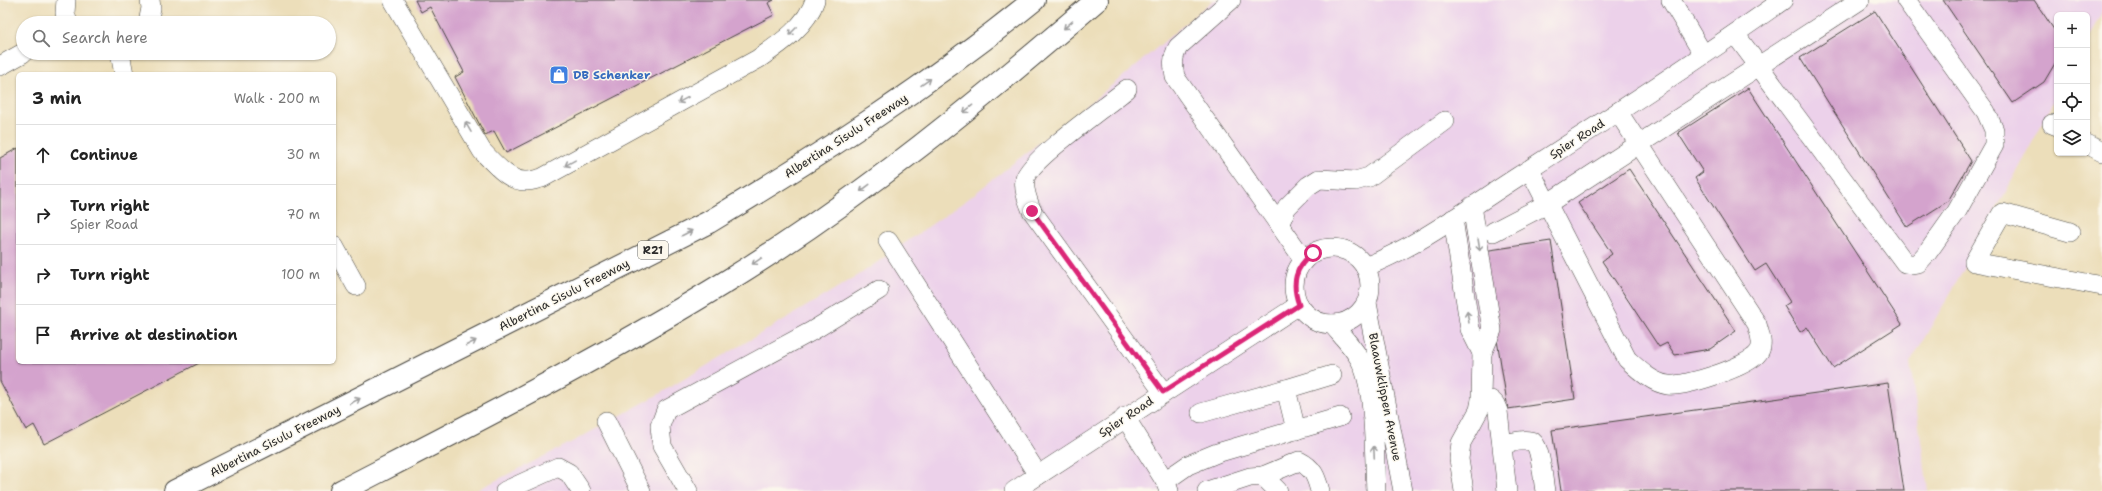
<!DOCTYPE html>
<html lang="en">
<head>
<meta charset="utf-8">
<style>
	body { margin:0; font-family:"Shantell Sans",sans-serif; background:#f2f2f2; color:#222 }
	.controls { position:absolute; right:12px; top:12px; display:grid; overflow:hidden; border-radius:6px; box-shadow:0 1px 3px #0004 }
	.controls button { width:36px; height:36px; display:grid; place-items:center; padding:0; border:0; border-bottom:1px solid #e0e0e0; background:#fff; color:#222; font:20px sans-serif }
	.stop { position:absolute; width:12px; height:12px; margin:-9px; border:3px solid #db2777; border-radius:50%; background:#fff }
	.stop.end { background:#db2777; border-color:#fff; box-shadow:0 1px 4px #0008 }
	.list { margin:0; padding:0; list-style:none }
	h2 { display:flex; justify-content:space-between; align-items:center; height:52px; margin:0; padding:0 16px; font-size:17px }
	h2 small { font-size:13px; font-weight:400; color:#767676 }
	.list li { display:grid; grid-template-columns:26px 1fr auto; gap:12px; align-items:center; box-sizing:border-box; height:60px; padding:0 16px; border-top:1px solid #e0e0e0 }
	.list b { display:block; font-size:15px; white-space:nowrap }
	.list p { margin:0; font-size:13px; white-space:nowrap; color:#767676 }
	.list em { font-size:13px; font-style:normal; color:#767676 }
	.icon { flex:none; width:22px; height:22px; fill:none; stroke:currentColor; stroke-width:2; stroke-linecap:round; stroke-linejoin:round }
	.map { position:relative; flex:none; width:2102px; height:491px; overflow:hidden }
	.search { position:absolute; background:#fff; box-shadow:0 1px 3px #0004; left:16px; top:16px; width:320px; height:44px; display:flex; align-items:center; gap:10px; box-sizing:border-box; padding:0 14px; border-radius:22px; color:#767676; font-size:15px }
	.panel { position:absolute; background:#fff; box-shadow:0 1px 3px #0004; left:16px; top:72px; width:320px; height:292px; border-radius:6px }
	.map>svg:first-child { display:block }
</style>
</head>
<body>
<div class="map">
<svg width="2102" height="491" viewBox="0 0 2102 491">
	<rect width="100%" height="100%" fill="#fbf7ec"/>
	<filter id="ink" filterUnits="userSpaceOnUse"><feTurbulence type="fractalNoise" baseFrequency=".025" numOctaves="2"/><feDisplacementMap in="SourceGraphic" scale="8" xChannelSelector="R" yChannelSelector="G"/><feConvolveMatrix kernelMatrix="1 2 1 2 8 2 1 2 1" color-interpolation-filters="sRGB"/></filter>
	<filter id="wash" filterUnits="userSpaceOnUse"><feTurbulence type="fractalNoise" baseFrequency=".012" numOctaves="4" result="noise"/><feDisplacementMap in="SourceGraphic" scale="16" xChannelSelector="R" yChannelSelector="G"/><feGaussianBlur stdDeviation="0.9" result="paint"/><feColorMatrix in="noise" values="0 0 0 0 0 0 0 0 0 0 0 0 0 0 0 0 0 1.4 0 .05"/><feComposite in="paint" operator="in"/></filter>
	<g filter="url(#wash)">
		<rect width="100%" height="100%" fill="#ecdeba"/>
		<!-- built -->
		<path fill="#ecd1ea" d="M1213,0h889v12l-15,28v-25h-30v81l-91,170 -56,97 18,128h-1453l99,-50 80,-44 205,-122 109,-76 158,-125z"/>
		<g id="blocks">
			<!-- building -->
			<g fill="#d4a3cd">
				<path d="M415,0h359l-6,3 6,12 -268,138 -12,-22 -9,4 -30,-58 9,-5 -34,-65 -9,5z"/>
				<path d="M1943,0h91l23,34v26l-13,22 -31,21z"/>
				<path d="M1875,11l96,150 -23,40 -41,26 -107,-169z"/>
				<path d="M1748,88l154,236 -69,44 -26,-41 -7,5 -16,-26 6,-4 -24,-38 -11,7 -60,-93 8,-6 -25,-39z"/>
				<path d="M18,148v214h183l-157,82 -10,-19 -8,5 -26,-49v-223z"/>
				<path d="M1629,169l107,162 -26,18 -35,6 -8,-12 -8,4 -57,-86 10,-7 -34,-51z"/>
				<path d="M1551,241l24,158 -67,10 -25,-158z"/>
				<path d="M1888,383l16,108h-343l-9,-61z"/>
			</g>
		</g>
	</g>
	<g filter="url(#ink)">
		<use href="#blocks" fill-opacity="0" stroke="#484640" stroke-width="1"/>
		<g fill="none" stroke-linecap="round" stroke-linejoin="round">
			<!-- minor casing -->
			<g stroke="#484640" stroke-width="20">
				<g id="minor">
					<path d="M66,0l-1,13 3,10"/>
					<path d="M393,0l89,151c11,11 27,31 44,30 6,0 11,-2 16,-3l216,-119c22,-15 49,-33 57,-59"/>
					<path d="M1231,0l-53,47c-6,11 -5,18 -3,30l129,183"/>
					<path d="M1671,0l32,54"/>
					<path d="M148,23l3,-15 -1,-8"/>
					<path d="M1735,34l170,229 7,1 6,-1 10,-11 29,-41 37,-66v-15l-8,-18 -80,-112"/>
					<path d="M120,53l4,21"/>
					<path d="M0,66l23,-13"/>
					<path d="M1127,89c-18,15 -98,71 -102,90 -2,11 3,22 7,32l131,181"/>
					<path d="M2052,124l5,2"/>
					<path d="M2087,144l15,8"/>
					<path d="M1530,170l97,189c11,10 25,24 41,26 17,2 80,-18 90,-32 7,-8 1,-20 -1,-29l-139,-212"/>
					<path d="M1453,219l17,110 12,24"/>
					<path d="M1279,225l8,-18 21,-21 11,-7 36,2 14,-4 76,-56"/>
					<path d="M1493,232l54,-28 313,-204"/>
					<path d="M2070,232l-68,-19 -28,49 128,24"/>
					<path d="M888,241l150,234"/>
					<path d="M334,246l22,40"/>
					<circle cx="1332" cy="286" r="38"/>
					<path d="M1365,267c55,-22 104,-59 154,-91 89,-57 178,-115 264,-176"/>
					<path d="M1367,303l36,188"/>
					<path d="M1332,324c9,11 20,22 27,34 17,28 15,99 17,133"/>
					<path d="M1481,400h10l4,4 3,7 9,80"/>
					<path d="M1201,413l85,-24"/>
					<path d="M1125,417l40,64 4,10"/>
					<path d="M606,421l35,70"/>
					<path d="M1296,430l-10,-41 46,-14"/>
					<path d="M1502,444c8,-1 24,-6 31,-2 8,6 10,39 12,49"/>
					<path d="M1263,476l36,-15c14,7 17,15 21,30"/>
					<path d="M1165,481l23,-16 29,-12 123,-36"/>
					<path d="M505,491l53,-24 11,6 12,18"/>
					<path d="M688,491l-26,-45 -2,-20 6,-16 146,-79 67,-41"/>
					<path d="M1014,491l285,-186"/>
					<path d="M1207,491l43,-14 13,-1 15,15"/>
					<path d="M1464,491l-5,-32 2,-16 18,-33 2,-10 1,-47 10,-23 -20,-124"/>
				</g>
			</g>
			<!-- highway casing -->
			<g stroke="#484640" stroke-width="24">
				<g id="highway">
					<path d="M175,491l534,-269c113,-68 223,-139 325,-222"/>
					<path d="M341,491c132,-68 265,-135 391,-213 131,-81 249,-178 365,-278"/>
				</g>
			</g>
			<!-- minor -->
			<use href="#minor" stroke="#fff" stroke-width="19"/>
			<!-- highway -->
			<use href="#highway" stroke="#fff" stroke-width="22"/>
		</g>
		<!-- one-way arrows -->
		<defs><path id="oneway-shaft" d="M-6 0H5M1.5-3L5.5 0L1.5 3" fill="none" stroke-width="1.6" stroke-linecap="round" stroke-linejoin="round"/></defs>
		<g stroke="#a0a0a0">
			<use href="#oneway-shaft" transform="translate(1068 25) rotate(139)"/>
			<use href="#oneway-shaft" transform="translate(793 31) rotate(135)"/>
			<use href="#oneway-shaft" transform="translate(926 82) rotate(-35)"/>
			<use href="#oneway-shaft" transform="translate(683 100) rotate(151)"/>
			<use href="#oneway-shaft" transform="translate(968 109) rotate(141)"/>
			<use href="#oneway-shaft" transform="translate(468 127) rotate(-120)"/>
			<use href="#oneway-shaft" transform="translate(570 163) rotate(151)"/>
			<use href="#oneway-shaft" transform="translate(865 188) rotate(143)"/>
			<use href="#oneway-shaft" transform="translate(687 233) rotate(-27)"/>
			<use href="#oneway-shaft" transform="translate(1479 245) rotate(81)"/>
			<use href="#oneway-shaft" transform="translate(757 261) rotate(146)"/>
			<use href="#oneway-shaft" transform="translate(1468 317) rotate(-99)"/>
			<use href="#oneway-shaft" transform="translate(471 343) rotate(-27)"/>
			<use href="#oneway-shaft" transform="translate(355 401) rotate(-27)"/>
			<use href="#oneway-shaft" transform="translate(1374 452) rotate(-93)"/>
		</g>
	</g>
	<g fill="none" stroke-linecap="round" stroke-linejoin="round" filter="url(#ink)">
		<!-- route -->
		<path stroke="#db2777" stroke-width="5" d="M1032,211l131,181 136,-87c-8,-22 -4,-38 14,-52"/>
	</g>
	<!-- icons -->
	<defs>
		<g id="shop-square" transform="scale(1)"><rect x="-9" y="-9" width="18" height="18" rx="4" fill="#3f7fe0" stroke="#fbf7ec"/><path d="M-5-2.5h2.3a2.7 3.5 0 0 1 5.4 0H5L5.5 6h-11ZM-1.5-2.5h3a1.5 2.3 0 0 0-3 0Z" fill="#fff"/></g>
	</defs>
	<g fill-rule="evenodd">
		<use href="#shop-square" x="559" y="75"/>
	</g>
	<g text-anchor="middle" dominant-baseline="central" stroke-width="3" stroke-linejoin="round" paint-order="stroke">
		<!-- shield labels -->
		<rect fill="#fbf7ec" stroke="#696865" stroke-width="1" x="638" y="241" width="30" height="18" rx="3"/>
		<g font-size="11" font-weight="bold" fill="#2b2b2b">
			<text x="653" y="250">R21</text>
		</g>
		<!-- shop labels -->
		<g font-size="12" font-weight="bold" fill="#366cbe" stroke="#fbf7ec" text-anchor="start">
			<text x="573" y="75">DB Schenker</text>
		</g>
		<!-- street labels -->
		<g font-size="12" fill="#2b2b2b" stroke="#fbf7ec">
			<text transform="translate(846 136) rotate(-33)">Albertina Sisulu Freeway</text>
			<text transform="translate(1577 139) rotate(-33)">Spier Road</text>
			<text transform="translate(564 295) rotate(-27)">Albertina Sisulu Freeway</text>
			<text transform="translate(1385 397) rotate(79)">Blaauwklippen Avenue</text>
			<text transform="translate(1126 417) rotate(-34)">Spier Road</text>
			<text transform="translate(275 441) rotate(-27)">Albertina Sisulu Freeway</text>
		</g>
	</g>
</svg>
<div class="controls">
<button>+</button>
<button>−</button>
<button><svg class="icon" aria-label="locate" viewBox="0 0 24 24"><circle cx="12" cy="12" r="6"/><path d="M12 2v4M12 18v4M2 12h4M18 12h4"/></svg></button>
<button><svg class="icon" aria-label="layers" viewBox="0 0 24 24"><path d="M12 4l9 5-9 5-9-5zM3 14l9 5 9-5"/></svg></button>
</div>
<div class="stop" style="left:1313px;top:253px"></div>
<div class="stop end" style="left:1032px;top:211px"></div>
<div class="search"><svg class="icon" aria-label="search" viewBox="0 0 24 24"><circle cx="10" cy="10" r="6"/><path d="M15 15l6 6"/></svg>Search here</div>
<section class="panel">
<h2>3 min<small>Walk · 200 m</small></h2>
<ul class="list">
<li><svg class="icon" aria-label="ahead" viewBox="0 0 24 24"><path d="M12 20V5M6 11l6-6 6 6"/></svg><div><b>Continue</b></div><em>30 m</em></li>
<li><svg class="icon" aria-label="right" viewBox="0 0 24 24"><path d="M7 20v-9h11M14 6l5 5-5 5"/></svg><div><b>Turn right</b><p>Spier Road</p></div><em>70 m</em></li>
<li><svg class="icon" aria-label="right" viewBox="0 0 24 24"><path d="M7 20v-9h11M14 6l5 5-5 5"/></svg><div><b>Turn right</b></div><em>100 m</em></li>
<li><svg class="icon" aria-label="arrive" viewBox="0 0 24 24"><path d="M6 21V4h12l-3 4 3 4H6"/></svg><div><b>Arrive at destination</b></div></li>
</ul>
</section>
</div>
</body>
</html>
